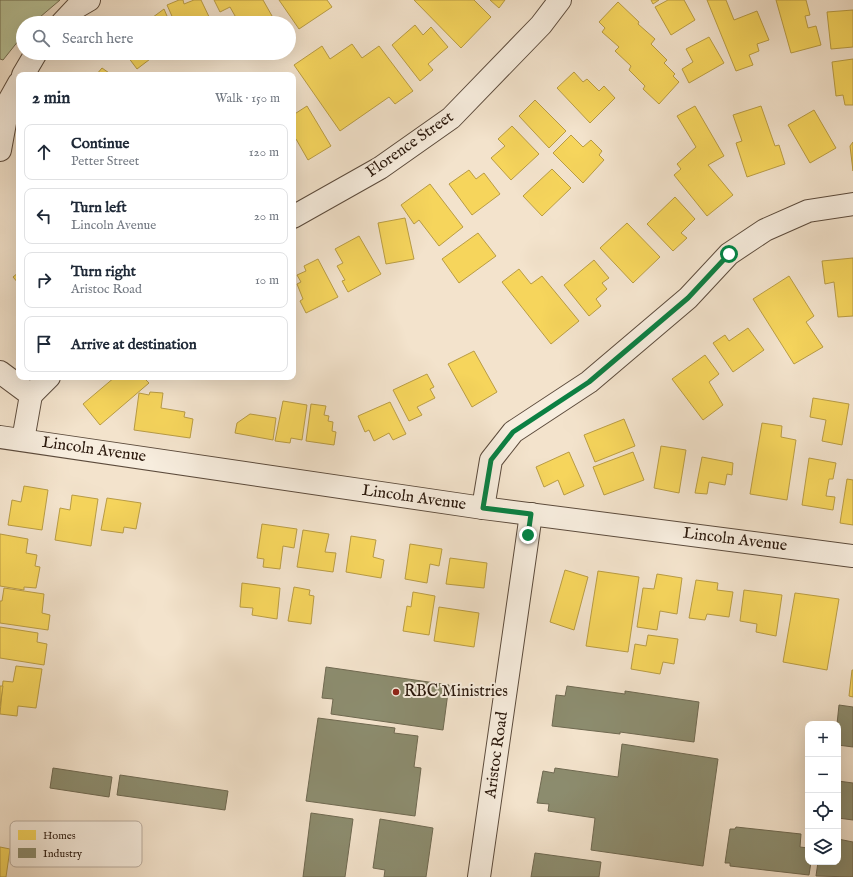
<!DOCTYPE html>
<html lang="en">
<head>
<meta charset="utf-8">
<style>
	body { margin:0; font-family:"IM FELL English",serif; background:#f6f6f7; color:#1f2937 }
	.controls { position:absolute; right:12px; bottom:12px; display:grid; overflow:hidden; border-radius:8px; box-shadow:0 4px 16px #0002 }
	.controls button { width:36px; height:36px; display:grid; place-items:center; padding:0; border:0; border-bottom:1px solid #e0e1e3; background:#fff; color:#1f2937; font:20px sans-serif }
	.stop { position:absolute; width:12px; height:12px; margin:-9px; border:3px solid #0b8043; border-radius:50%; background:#fff }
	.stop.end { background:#0b8043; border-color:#fff; box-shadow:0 1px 4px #0008 }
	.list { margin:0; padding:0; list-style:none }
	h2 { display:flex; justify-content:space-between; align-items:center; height:52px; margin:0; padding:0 16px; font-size:17px }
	h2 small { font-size:13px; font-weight:400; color:#747a83 }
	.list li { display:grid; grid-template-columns:26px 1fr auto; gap:12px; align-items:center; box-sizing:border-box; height:56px; margin:0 8px 8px; padding:0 8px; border:1px solid #e0e1e3; border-radius:8px }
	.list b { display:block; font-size:15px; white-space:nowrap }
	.list p { margin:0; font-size:13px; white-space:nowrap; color:#747a83 }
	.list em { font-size:13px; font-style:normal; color:#747a83 }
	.icon { flex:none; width:22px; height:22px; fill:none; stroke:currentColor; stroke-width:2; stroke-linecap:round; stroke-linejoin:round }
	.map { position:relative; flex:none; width:853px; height:877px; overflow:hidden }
	.search { position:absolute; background:#fff; box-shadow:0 4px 16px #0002; left:16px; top:16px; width:280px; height:44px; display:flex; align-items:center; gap:10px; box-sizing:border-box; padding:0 14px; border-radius:22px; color:#747a83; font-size:15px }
	.panel { position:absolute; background:#fff; box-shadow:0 4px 16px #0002; left:16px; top:72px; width:280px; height:308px; border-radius:8px }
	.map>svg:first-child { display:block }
</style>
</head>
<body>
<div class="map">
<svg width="853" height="877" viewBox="0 0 853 877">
	<rect width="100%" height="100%" fill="#f3e3cc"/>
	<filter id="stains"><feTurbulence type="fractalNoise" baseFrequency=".005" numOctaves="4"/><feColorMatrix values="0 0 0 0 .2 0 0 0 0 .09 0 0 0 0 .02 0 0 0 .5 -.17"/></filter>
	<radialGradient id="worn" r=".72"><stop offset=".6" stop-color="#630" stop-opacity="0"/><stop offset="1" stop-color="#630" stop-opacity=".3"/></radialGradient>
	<!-- green -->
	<path fill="#b9c499" stroke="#726e52" d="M0,0h60l-27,23h-10v12l-20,25 -3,-1z"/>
	<!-- homes -->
	<g fill="#f6d55c" stroke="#b99c44">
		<path d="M179,0h4l1,4 10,-4h7l11,23h-37l-8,-18z"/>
		<path d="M214,0h49l13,23h-37l-9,-16 -10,5z"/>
		<path d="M279,0h48l5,7 -33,22z"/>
		<path d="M414,0h60l17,17 -30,31z"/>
		<path d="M490,0h15l-6,8z"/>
		<path d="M651,0h8l-6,4z"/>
		<path d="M668,0h16l11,20 -24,15 -16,-28z"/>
		<path d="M707,0h19l8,20 23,-9 12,29 -12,4 2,7 -10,4 4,10 -17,6z"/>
		<path d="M776,0h30l4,15 -5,1 3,12 8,-2 5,19 -30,8z"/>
		<path d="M618,2l21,20 -1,2 17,15 -4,5 16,16 -3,3 11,11 -2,2 6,6 -20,22 -16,-15 2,-3 -16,-16 2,-4 -16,-15 4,-4 -17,-15 3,-4 -6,-6z"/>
		<path d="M164,9l6,14h-25z"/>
		<path d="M853,10v37l-22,2 -4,-37z"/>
		<path d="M415,25l8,10 8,-8 17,20 -20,17 5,6 -13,11 -28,-36z"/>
		<path d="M709,37l15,26 -35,20 -7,-14 11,-7 -7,-13z"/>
		<path d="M352,44l10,14 17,-12 34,45 -18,13 -6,-7 -49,34 -46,-66 28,-19 8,13z"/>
		<path d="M125,53h33l-21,16z"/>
		<path d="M853,59v46h-8l-2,-10 -7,1 -4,-34z"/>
		<path d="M102,68l10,7h-16z"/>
		<path d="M574,72l9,10 4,-3 12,12 5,-5 11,12 -25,25 -33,-35z"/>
		<path d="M535,100l31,31 -17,17 -30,-32z"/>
		<path d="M307,106l24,40 -23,14 -12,-21 -3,2v-26z"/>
		<path d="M695,106l29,50 -16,9 25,30 -26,21 -33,-41 7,-6 -4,-5 19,-17 -19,-31z"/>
		<path d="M761,106l14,40 4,-1 6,19 -38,13 -11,-34 6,-2 -9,-26z"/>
		<path d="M814,110l22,38 -26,15 -22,-38z"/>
		<path d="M512,126l27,28 -28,26 -20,-22 14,-12 -7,-7z"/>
		<path d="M571,135l12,12 8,-7 11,11 -3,4 5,5 -21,23 -30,-30z"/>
		<path d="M853,142v29l-3,-25z"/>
		<path d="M552,169l19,19 -29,28 -19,-20z"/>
		<path d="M469,170l7,9 8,-6 16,21 -28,21 -23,-31z"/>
		<path d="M430,184l33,43 -24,19 -20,-26 -5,4 -13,-19z"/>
		<path d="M675,197l20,22 -14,14 6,5 -14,13 -26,-27z"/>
		<path d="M405,218l9,41 -28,5 -8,-41z"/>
		<path d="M627,223l33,34 -27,26 -33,-35z"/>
		<path d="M478,233l18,23 -37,27 -17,-24z"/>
		<path d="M359,236l22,38 -33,18 -6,-11 3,-1 -8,-14 6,-3 -8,-14z"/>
		<path d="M853,258v58l-15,1 -4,-35 -9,2 -3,-23z"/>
		<path d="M318,259l20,38 -32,16 -6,-12 3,-2 -6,-15 4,-2 -4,-7 9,-4 -2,-5z"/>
		<path d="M594,260l15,18 -7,5 5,6 -11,10 5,7 -12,10 -25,-31z"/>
		<path d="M519,269l12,15 11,-8 37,45 -28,23 -49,-62z"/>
		<path d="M19,272v12l-6,-7z"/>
		<path d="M789,276l25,40 -8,6 17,25 -29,17 -41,-65z"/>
		<path d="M748,328l16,22 -31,22 -20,-29 12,-8 4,6z"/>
		<path d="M474,351l23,41 -25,15 -24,-43z"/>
		<path d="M705,355l14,19 -10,8 14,23 -20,15 -31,-41z"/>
		<path d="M427,374l7,13 -4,2 5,9 -18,9 5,8 -13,6 -16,-31z"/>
		<path d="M115,377h21l2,2 5,-2 6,6 -49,42 -17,-21z"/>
		<path d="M150,392l13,1 -2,15 24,4 -1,5 9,2 -3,19 -56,-8 5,-37 10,2z"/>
		<path d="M813,398l36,6 -7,41 -20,-4 4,-21 -16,-3z"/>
		<path d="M283,401l24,4 -5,35 -11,-2 -1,5 -15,-2z"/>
		<path d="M390,402l16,32 -13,6 -4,-7 -15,8 -5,-11 -4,2 -7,-16z"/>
		<path d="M311,404l15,2 -2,9 5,1 -1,5 5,1 -1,9 4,1 -2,13 -28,-4z"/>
		<path d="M250,414l26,4 -3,22 -38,-7 2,-10z"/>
		<path d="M624,419l11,27 -40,16 -11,-27z"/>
		<path d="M762,423l20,3 -1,11 15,3 -9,60 -37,-6z"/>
		<path d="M661,446l25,4 -7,43 -25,-5z"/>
		<path d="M569,452l15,34 -20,9 -6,-15 -14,7 -8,-20z"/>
		<path d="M633,452l11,28 -40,15 -11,-28z"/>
		<path d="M702,457l31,6 -1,12 -5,-1 -2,11 -16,-3 -2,12 -12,-1z"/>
		<path d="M809,458l27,5 -3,16h-4l-3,17 9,1 -2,13 -31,-5z"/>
		<path d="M847,479l6,1v45l-13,-2z"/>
		<path d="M24,486l24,4 -6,40 -34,-5 4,-25 9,2z"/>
		<path d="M72,495l26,4 -7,47 -36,-6 5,-32 10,2z"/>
		<path d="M107,498l34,5 -5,26 -12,-2 -1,6 -22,-3z"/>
		<path d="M262,524l35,5 -3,19 -11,-2 -3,23 -17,-2 1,-8 -7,-1z"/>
		<path d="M303,530l26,4 -4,18 11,1 -3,19 -36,-5z"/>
		<path d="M0,534l28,5 -2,14 11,2 -2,11 5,1 -4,21 -12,-1v3l-24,-4z"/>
		<path d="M351,536l25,4 -3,17 11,3 -3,18 -35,-6z"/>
		<path d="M410,544l32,5 -3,17 -9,-2 -3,19 -22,-4z"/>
		<path d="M450,558l37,5 -3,25 -38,-4z"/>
		<path d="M565,570l23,7 -14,53 -24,-8z"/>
		<path d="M598,571l41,6 -11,75 -42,-6z"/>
		<path d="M657,574l25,4 -5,36 -17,-3 -3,19 -20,-3 6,-39 11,1z"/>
		<path d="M696,580l22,3 -1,7 16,2 -4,25 -22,-3 -2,6 -16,-2z"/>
		<path d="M242,583l38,5 -3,31 -25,-4 1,-7 -13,-1z"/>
		<path d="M294,587l16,3 -1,5 5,1 -3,28 -23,-3z"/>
		<path d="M4,588l40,6 -2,19 8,2 -2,15 -48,-7v-22h2z"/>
		<path d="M744,590l38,5 -6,41 -20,-4 1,-8 -17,-3z"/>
		<path d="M413,592l22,4 -6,39 -26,-4 4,-25 4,1z"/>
		<path d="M795,593l44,6 -12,71 -44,-8z"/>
		<path d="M439,607l40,6 -5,34 -40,-6z"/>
		<path d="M0,627l38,6 -1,9 10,2 -3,21 -44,-7z"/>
		<path d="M648,635l30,4 -4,25 -11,-2 -3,12 -29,-5 4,-25 11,2z"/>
		<path d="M16,666l26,3 -6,39 -18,-2 -1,10 -17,-2 3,-33 10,1z"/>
		<path d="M852,670h1v27l-4,-1z"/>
		<path d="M0,686h3l-3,20z"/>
		<path d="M0,847l10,2 -4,28h-6z"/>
	</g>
	<!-- industry -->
	<g fill="#8c8c6e" stroke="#6f6951">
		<path d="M326,667l123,18 -6,45 -112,-16 2,-15 -11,-1z"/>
		<path d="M567,686l58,8v-3l74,11 -5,40 -74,-10v2l-68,-8 4,-31 9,1z"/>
		<path d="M839,705l14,2v40l-15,-2v-21h-1z"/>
		<path d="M318,718l77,10 -1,5 24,3 -4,31 7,1 -6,48 -109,-15z"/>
		<path d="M622,744l96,15 -15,107 -112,-16 4,-32 -47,-7 1,-7 -12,-1 6,-32 11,2 1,-5 63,9z"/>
		<path d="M53,768l59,9 -3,20 -59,-9z"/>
		<path d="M120,775l108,16 -3,19 -108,-15z"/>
		<path d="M838,781l15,2v37l-15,-2z"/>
		<path d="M311,813l42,6 -8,58h-42z"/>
		<path d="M380,819l53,9 -7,49h-42l1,-7 -12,-2z"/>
		<path d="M736,827l65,7 -1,13 8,1v14h3l-2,13 -79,-9v-3h-5l5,-34h5z"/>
		<path d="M838,839l15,3v35l-37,-1 2,-14h20z"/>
		<path d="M535,853l66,9 -2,15h-68z"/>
	</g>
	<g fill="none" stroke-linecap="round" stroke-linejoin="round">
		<!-- minor casing -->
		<g stroke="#5c4b3c" stroke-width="24">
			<g id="minor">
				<path d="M62,23l15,-16 12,-7"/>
				<path d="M23,75l13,-22"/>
				<path d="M0,150l9,-49 10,-18"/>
				<path d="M293,217l87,-49 71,-50 90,-93 19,-25"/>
				<path d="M0,372l31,23 -8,45"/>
				<path d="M31,395l18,-18"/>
				<path d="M0,437l483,71 370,48"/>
				<path d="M483,508l8,-48 22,-28 76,-50 99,-84 41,-44 36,-24 43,-19 45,-7"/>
				<path d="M479,877l52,-363"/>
			</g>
		</g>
		<!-- minor -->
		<use href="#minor" stroke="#f7edde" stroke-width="22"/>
	</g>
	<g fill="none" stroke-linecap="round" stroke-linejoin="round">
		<!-- route -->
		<path stroke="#0b8043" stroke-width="5" d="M528,535l3,-21 -48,-6 8,-48 22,-28 76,-50 99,-84 41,-44"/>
	</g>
	<!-- markers -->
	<circle fill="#8f2418" stroke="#f7edde" stroke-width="1.5" cx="396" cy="692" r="4"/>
	<g text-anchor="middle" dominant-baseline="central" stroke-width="4" stroke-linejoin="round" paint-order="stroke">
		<!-- street labels -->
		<g font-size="16" fill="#2a180c" stroke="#f7edde">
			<text transform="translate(410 145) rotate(-35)">Florence Street</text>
			<text transform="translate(94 450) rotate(8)">Lincoln Avenue</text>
			<text transform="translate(414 498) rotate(8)">Lincoln Avenue</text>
			<text transform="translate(735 540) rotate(7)">Lincoln Avenue</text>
			<text transform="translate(497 755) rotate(-82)">Aristoc Road</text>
		</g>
		<!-- poi labels -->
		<g font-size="16" fill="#2a180c" stroke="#f7edde" text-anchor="start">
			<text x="404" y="692">RBC Ministries</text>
		</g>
	</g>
	<!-- legend -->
	<rect x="10" y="821" width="132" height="46" rx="6" fill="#f7edde" stroke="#baad9f" stroke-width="1"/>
	<rect x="18" y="830" width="18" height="10" fill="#f6d55c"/>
	<rect x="18" y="848" width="18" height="10" fill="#8c8c6e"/>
	<g font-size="11" fill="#2a180c">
		<text x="43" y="839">Homes</text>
		<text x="43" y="857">Industry</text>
	</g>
	<rect width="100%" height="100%" filter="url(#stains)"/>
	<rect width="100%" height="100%" fill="url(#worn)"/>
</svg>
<div class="controls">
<button>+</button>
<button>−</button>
<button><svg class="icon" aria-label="locate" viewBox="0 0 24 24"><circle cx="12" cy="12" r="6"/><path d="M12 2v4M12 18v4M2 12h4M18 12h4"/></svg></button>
<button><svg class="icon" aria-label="layers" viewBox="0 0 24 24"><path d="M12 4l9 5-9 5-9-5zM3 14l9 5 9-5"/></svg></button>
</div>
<div class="stop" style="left:729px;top:254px"></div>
<div class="stop end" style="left:528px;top:535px"></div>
<div class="search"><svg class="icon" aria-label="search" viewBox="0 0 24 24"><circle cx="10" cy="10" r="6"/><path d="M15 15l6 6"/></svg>Search here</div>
<section class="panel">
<h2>2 min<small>Walk · 150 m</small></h2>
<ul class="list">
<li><svg class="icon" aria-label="ahead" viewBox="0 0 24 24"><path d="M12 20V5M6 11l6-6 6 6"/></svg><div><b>Continue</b><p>Petter Street</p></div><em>120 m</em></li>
<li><svg class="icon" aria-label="left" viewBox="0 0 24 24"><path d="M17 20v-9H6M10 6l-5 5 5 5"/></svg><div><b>Turn left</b><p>Lincoln Avenue</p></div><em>20 m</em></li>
<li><svg class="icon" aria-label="right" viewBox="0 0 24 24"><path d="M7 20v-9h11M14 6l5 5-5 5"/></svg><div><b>Turn right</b><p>Aristoc Road</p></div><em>10 m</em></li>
<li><svg class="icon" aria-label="arrive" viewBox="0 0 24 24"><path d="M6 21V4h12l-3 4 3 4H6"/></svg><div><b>Arrive at destination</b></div></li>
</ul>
</section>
</div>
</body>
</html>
